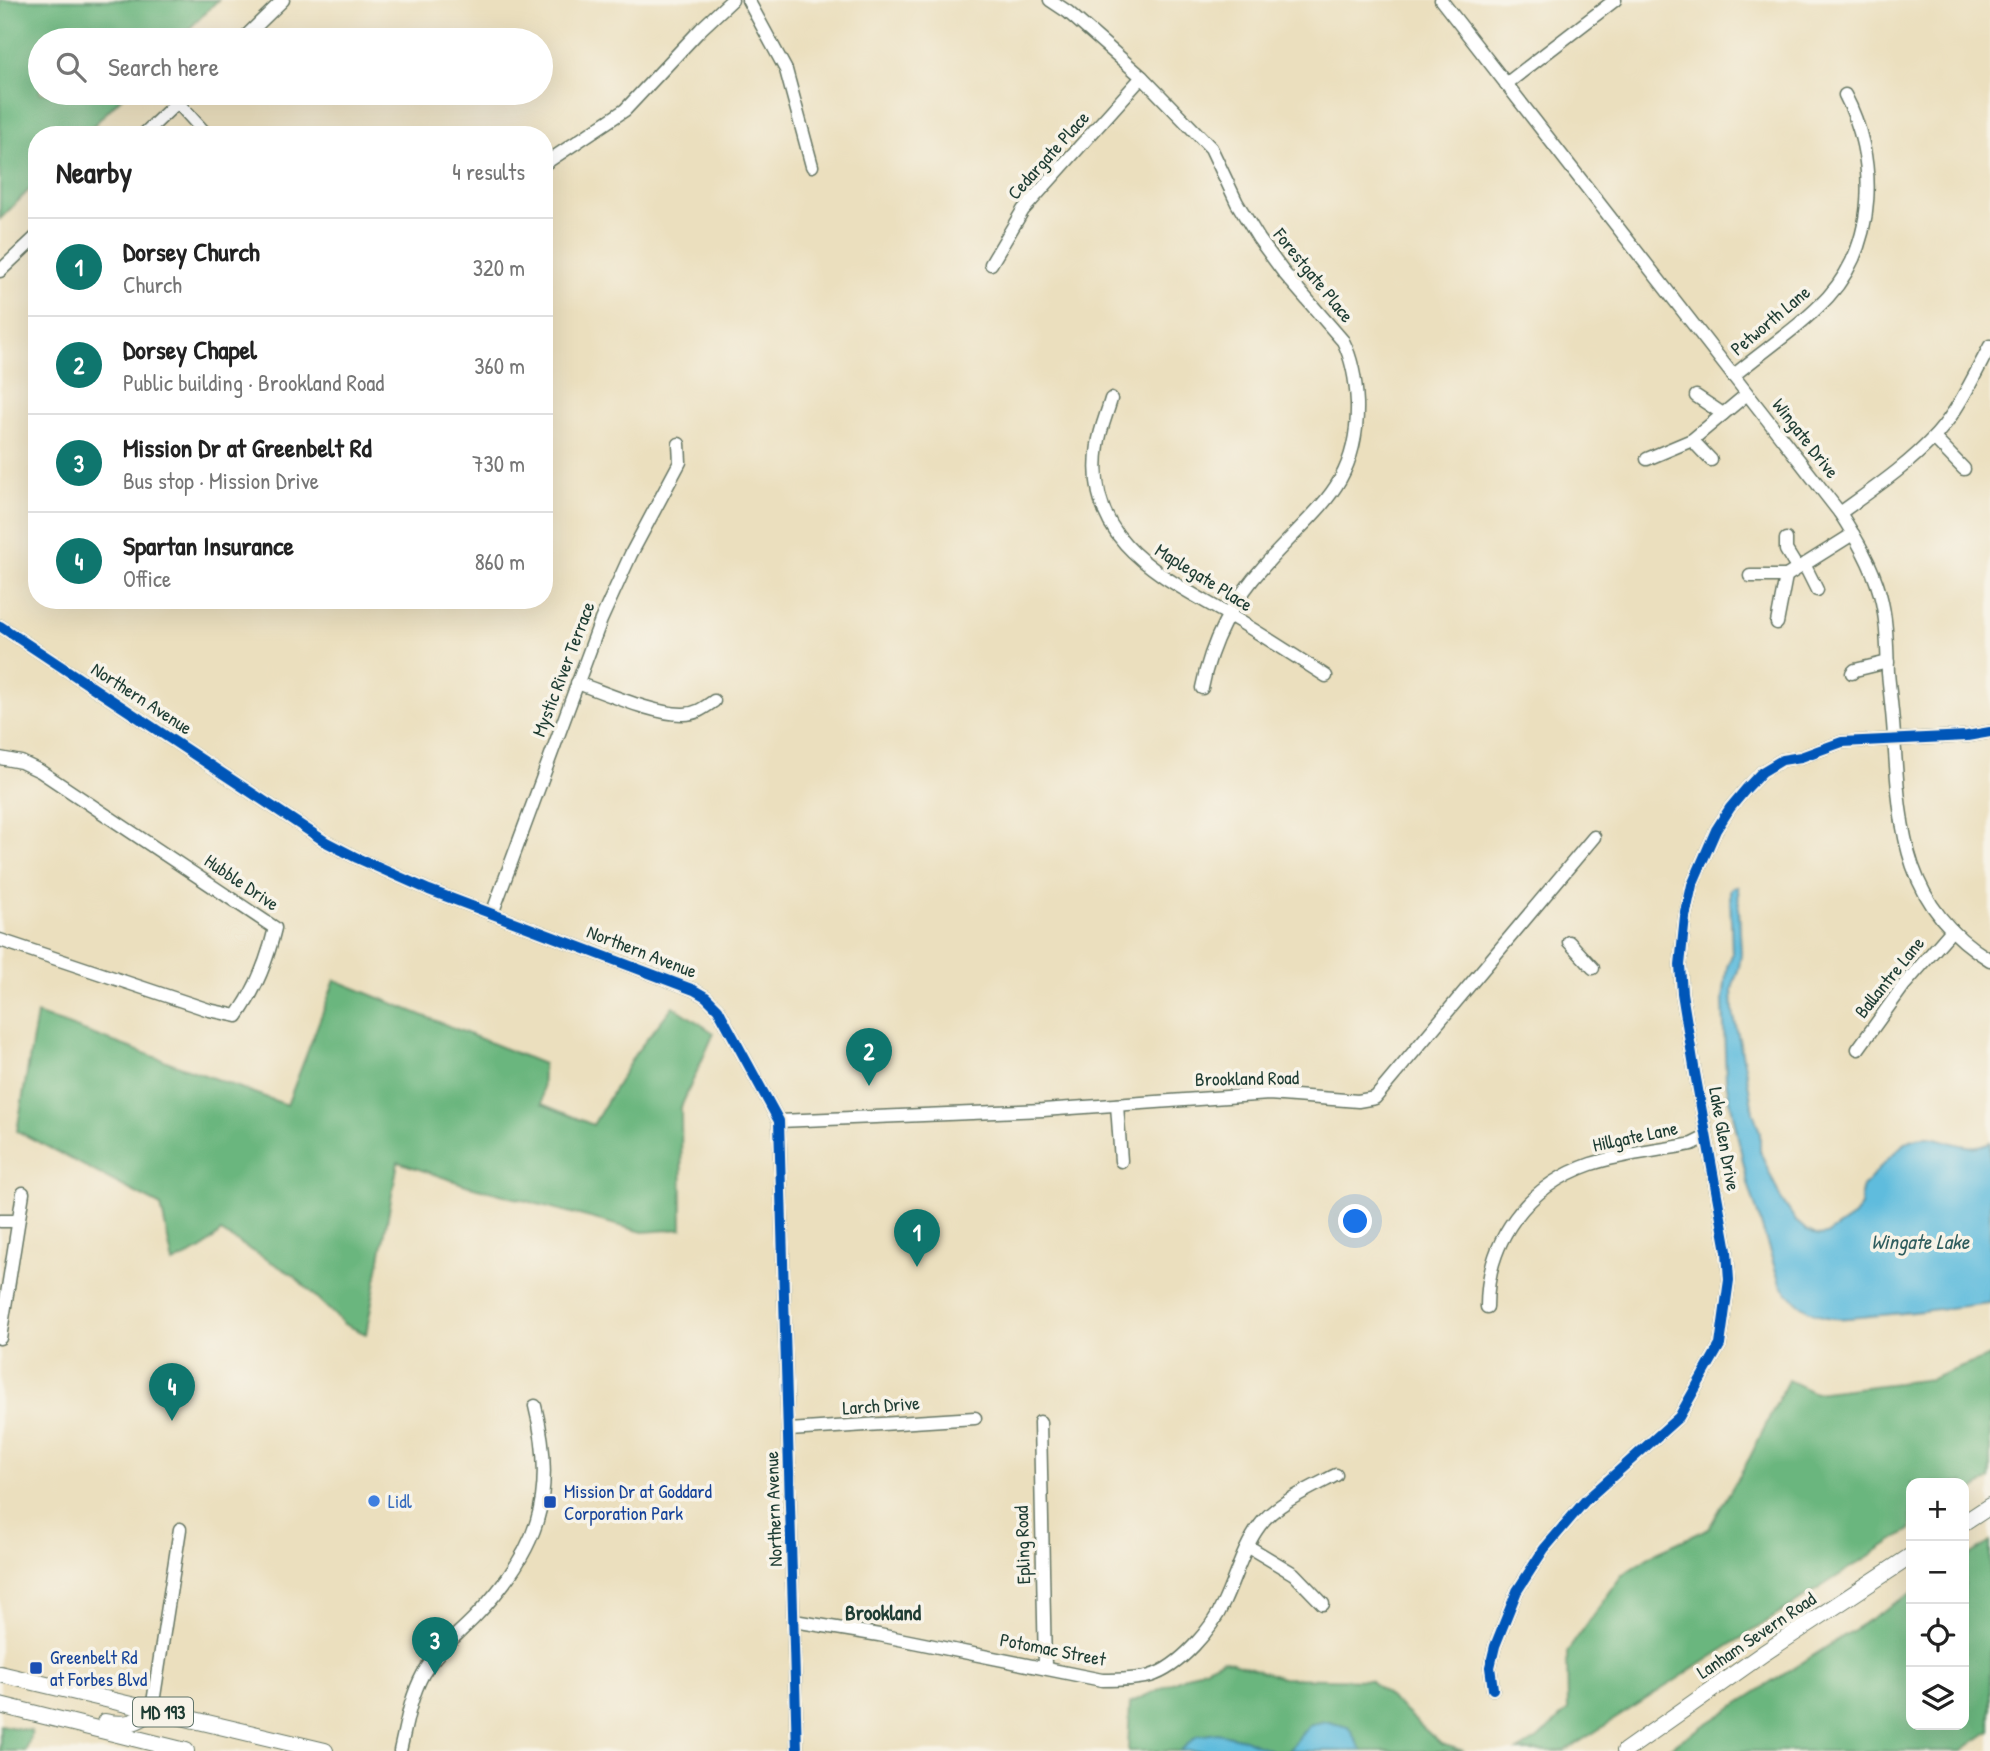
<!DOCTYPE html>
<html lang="en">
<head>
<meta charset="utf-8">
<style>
	body { margin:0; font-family:"Patrick Hand",sans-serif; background:#f6f6f6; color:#222 }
	.controls { position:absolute; right:21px; bottom:21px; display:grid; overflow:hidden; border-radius:14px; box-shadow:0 7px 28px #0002 }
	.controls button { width:63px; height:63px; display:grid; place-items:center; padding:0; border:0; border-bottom:2px solid #e0e0e0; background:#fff; color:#222; font:35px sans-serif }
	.you { position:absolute; left:1356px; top:1222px; width:24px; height:24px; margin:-18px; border:5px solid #fff; border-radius:50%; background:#1a73e8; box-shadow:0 0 0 10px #1a73e833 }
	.badge { display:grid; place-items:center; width:46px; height:46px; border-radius:50%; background:#0f766e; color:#fff; font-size:23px; font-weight:700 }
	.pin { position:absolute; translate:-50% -58px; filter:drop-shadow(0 2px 4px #0008) }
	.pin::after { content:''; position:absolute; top:37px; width:24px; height:21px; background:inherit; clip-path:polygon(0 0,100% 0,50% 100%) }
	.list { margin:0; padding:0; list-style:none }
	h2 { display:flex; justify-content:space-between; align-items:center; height:91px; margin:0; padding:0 28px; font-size:30px }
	h2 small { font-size:23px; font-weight:400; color:#767676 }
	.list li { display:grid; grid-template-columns:46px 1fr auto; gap:21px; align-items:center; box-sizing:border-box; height:98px; padding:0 28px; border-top:2px solid #e0e0e0 }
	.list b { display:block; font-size:26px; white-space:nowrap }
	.list p { margin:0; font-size:23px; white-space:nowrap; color:#767676 }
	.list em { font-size:23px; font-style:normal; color:#767676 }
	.icon { flex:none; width:38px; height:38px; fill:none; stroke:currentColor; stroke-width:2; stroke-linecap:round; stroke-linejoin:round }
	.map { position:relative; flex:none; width:1990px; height:1751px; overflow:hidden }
	.search { position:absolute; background:#fff; box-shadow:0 7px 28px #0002; left:28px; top:28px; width:525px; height:77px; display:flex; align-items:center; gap:18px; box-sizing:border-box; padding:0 24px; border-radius:38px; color:#767676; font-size:26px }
	.panel { position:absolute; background:#fff; box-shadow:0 7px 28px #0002; left:28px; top:126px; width:525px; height:483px; border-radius:28px }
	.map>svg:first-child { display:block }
</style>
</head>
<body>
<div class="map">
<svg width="1990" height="1751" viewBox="0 0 1990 1751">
	<rect width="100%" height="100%" fill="#f7f3e8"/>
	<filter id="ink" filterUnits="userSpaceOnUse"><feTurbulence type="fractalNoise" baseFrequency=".0143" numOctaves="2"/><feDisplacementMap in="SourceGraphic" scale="14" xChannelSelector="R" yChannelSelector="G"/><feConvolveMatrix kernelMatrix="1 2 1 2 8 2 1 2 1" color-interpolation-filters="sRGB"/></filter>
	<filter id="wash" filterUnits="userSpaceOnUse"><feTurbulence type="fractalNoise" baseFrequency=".00686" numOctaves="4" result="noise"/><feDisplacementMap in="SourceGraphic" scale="28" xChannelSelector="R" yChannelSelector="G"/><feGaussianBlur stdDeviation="1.57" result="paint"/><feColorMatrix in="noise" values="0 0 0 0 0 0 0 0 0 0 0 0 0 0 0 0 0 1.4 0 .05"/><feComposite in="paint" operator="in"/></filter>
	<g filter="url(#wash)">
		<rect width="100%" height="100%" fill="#ebdfbe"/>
		<!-- forest -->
		<g fill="#6bb67e" stroke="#457a59" stroke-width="2">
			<path d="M0,0h218l-40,40h-138v53h86l-42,42h-47v47l-37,37z"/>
			<path d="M335,980l208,84 -1,40 51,21 42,-71 38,-48 41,27 -33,74 1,122 -39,3 -177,-47 -68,-23 -32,172 -22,-10 -51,-49 -72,-43 -19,17 -29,14 -12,-57 -144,-75 20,-117 250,91z"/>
			<path d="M1990,1356v123l-26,17v-13h-53v46l-346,222h-48l21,-12 30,-29 -1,-58 55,-77 35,-23 52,-24 41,-71 38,-77 27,13 116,-14z"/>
			<path d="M1990,1542v189l-29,20h-297l247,-158v132h53v-166z"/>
			<path d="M1223,1659l59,19 88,2 71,64 23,7h-336l2,-48z"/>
			<path d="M0,1725l32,6 -6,20h-26z"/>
		</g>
		<!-- water -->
		<g fill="#5fbcdd" stroke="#3f7c88" stroke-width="2">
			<path d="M1734,887h4l3,67 -2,13 -7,22 1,23 14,64 6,36 7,20v19l20,46 16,24 10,9 12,6 8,-1 28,-19 7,-10v-12l2,-8c14,-13 32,-38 48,-46 27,-12 51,17 79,2v161c-40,5 -79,10 -119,13 -15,1 -33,5 -49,0 -17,-5 -31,-18 -42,-32l-33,-104 -21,-99 -3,-81 4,-33 5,-12 -2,-65z"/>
			<path d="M1325,1721l23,6 14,24h-74l21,-26z"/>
			<path d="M1217,1733l27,6 29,12h-93l17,-15z"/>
		</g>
	</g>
	<g filter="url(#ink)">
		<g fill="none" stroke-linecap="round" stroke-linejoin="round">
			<!-- minor casing -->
			<g stroke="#667664" stroke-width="15">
				<g id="minor">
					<path d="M748,0l38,70 26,96"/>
					<path d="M1050,0l18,12 74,65 69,71 26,55 22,36 25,34 59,68c10,20 13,40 14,62 2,84 -43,106 -92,162 -32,35 -54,76 -63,123"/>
					<path d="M1441,0l399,513c16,25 32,52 40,81 7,25 7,53 8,79 2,21 5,43 6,64 6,91 9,170 96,223"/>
					<path d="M242,40l41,-40"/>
					<path d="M1506,84l109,-84"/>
					<path d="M177,102l30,33"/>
					<path d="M143,135l44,-42"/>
					<path d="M544,164l81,-54 76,-81 31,-29"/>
					<path d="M991,264l32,-54 119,-133"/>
					<path d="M0,271l37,-35"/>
					<path d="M1733,376c31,-26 67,-49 95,-79 49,-54 50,-140 17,-202"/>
					<path d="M1696,396l27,18"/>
					<path d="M1111,399c-4,15 -11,30 -13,46 -14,93 56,127 124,166 35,20 69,43 104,65"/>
					<path d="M1934,438l30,31"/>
					<path d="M1692,440l19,20"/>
					<path d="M1647,459l45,-19 55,-46"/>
					<path d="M1840,513c33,-24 69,-48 97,-79 22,-25 37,-58 53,-88"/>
					<path d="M1786,539v11l11,18"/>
					<path d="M1804,564l13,26"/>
					<path d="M1750,576h36l67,-42"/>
					<path d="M1777,623l9,-47"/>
					<path d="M0,626l326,216 31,16 72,32 265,100 12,7 12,12 61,112 18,630"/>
					<path d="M1852,673l3,-3 33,-8"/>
					<path d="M577,683c29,10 78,32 107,31 12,0 20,-6 30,-13"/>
					<path d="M0,758l21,4 19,9 235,157c-7,30 -20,63 -38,88l-28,-6 -209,-70"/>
					<path d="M492,914l109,-294 30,-66 49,-92 -1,-18"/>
					<path d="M1569,942l24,26"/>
					<path d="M1858,1049l46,-64 48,-55"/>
					<path d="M1117,1105l4,56"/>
					<path d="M779,1121l264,-11 226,-16 89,7 17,-3 219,-261"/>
					<path d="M0,1221h18"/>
					<path d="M1487,1307c0,-67 40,-121 104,-143 33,-11 68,-13 101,-20l14,-7"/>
					<path d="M0,1338l23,-145"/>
					<path d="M1040,1422l5,245"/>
					<path d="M789,1430l186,-12"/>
					<path d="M1249,1547l45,27 29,30"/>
					<path d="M794,1621l85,14 223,45c16,0 32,0 48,-4 30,-9 62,-47 74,-74 12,-26 19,-54 36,-77 16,-22 53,-38 76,-50"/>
					<path d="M1493,1689l-3,-22 5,-21 22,-55 27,-42 41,-48 94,-84 41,-72 9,-65 -2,-29 -32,-178 -13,-80 -2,-28 5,-48 7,-32 24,-55 14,-22 16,-19 16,-17 20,-12 19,-3 41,-15 125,-6 23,-4"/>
					<path d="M152,1709l28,-180"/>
					<path d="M400,1751c6,-26 10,-53 23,-77 13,-22 32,-37 50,-55 64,-66 85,-122 62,-213"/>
				</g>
			</g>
			<!-- major casing -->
			<g stroke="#667664" stroke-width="18">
				<g id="major">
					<path d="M1964,1523l26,-17"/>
					<path d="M0,1674l325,77"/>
					<path d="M0,1705l186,46"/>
					<path d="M105,1722c19,4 34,2 47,-13"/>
					<path d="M1625,1751l139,-98 147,-97"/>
				</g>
			</g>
			<!-- minor -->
			<use href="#minor" stroke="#fff" stroke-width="12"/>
			<!-- major -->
			<use href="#major" stroke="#fff" stroke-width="16"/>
			<!-- cycleway casing -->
			<g stroke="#f7f3e8" stroke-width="15">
				<g id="cycleway">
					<path d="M0,626l326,216 31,16 72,32 265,100 12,7 12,12 61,112 18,630"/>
					<path d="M1493,1689l-3,-22 5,-21 22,-55 27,-42 41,-48 94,-84 41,-72 9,-65 -2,-29 -32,-178 -13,-80 -2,-28 5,-48 7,-32 24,-55 14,-22 16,-19 16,-17 20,-12 19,-3 41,-15 125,-6 23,-4"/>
				</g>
			</g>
			<!-- cycleway -->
			<use href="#cycleway" stroke="#0057b8" stroke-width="10"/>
		</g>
	</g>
	<!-- markers -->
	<circle fill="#3f7fe0" stroke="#f7f3e8" stroke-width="2.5" cx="374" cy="1501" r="7"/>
	<g fill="#1a4fb4" stroke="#f7f3e8" stroke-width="2.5">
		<rect x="543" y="1495" width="14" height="14" rx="3.5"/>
		<rect x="29" y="1661" width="14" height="14" rx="3.5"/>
	</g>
	<g text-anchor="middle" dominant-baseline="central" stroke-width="7" stroke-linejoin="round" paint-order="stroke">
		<!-- shield labels -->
		<rect fill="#f7f3e8" stroke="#60746a" stroke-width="2" x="133" y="1697.5" width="60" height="29" rx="5"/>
		<g font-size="18" font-weight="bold" fill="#1f3d34">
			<text x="163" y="1712">MD 193</text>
		</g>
		<!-- street labels -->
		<g font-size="19" fill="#1f3d34" stroke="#f7f3e8">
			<text transform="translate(1048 155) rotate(-48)">Cedargate Place</text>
			<text transform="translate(1314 275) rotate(51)">Forestgate Place</text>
			<text transform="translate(1770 320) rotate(-40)">Petworth Lane</text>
			<text transform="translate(1806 438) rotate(52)">Wingate Drive</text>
			<text transform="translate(1204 577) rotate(32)">Maplegate Place</text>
			<text transform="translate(563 669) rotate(-69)">Mystic River Terrace</text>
			<text transform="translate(142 698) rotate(33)">Northern Avenue</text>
			<text transform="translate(242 882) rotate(34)">Hubble Drive</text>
			<text transform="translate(642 951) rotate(21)">Northern Avenue</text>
			<text transform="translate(1889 977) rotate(-51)">Ballantre Lane</text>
			<text transform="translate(1247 1078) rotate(-1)">Brookland Road</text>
			<text transform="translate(1635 1136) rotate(-12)">Hillgate Lane</text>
			<text transform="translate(1725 1139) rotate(80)">Lake Glen Drive</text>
			<text transform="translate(881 1405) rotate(-4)">Larch Drive</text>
			<text transform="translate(773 1509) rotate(-92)">Northern Avenue</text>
			<text transform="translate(1022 1545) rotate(-92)">Epling Road</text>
			<text transform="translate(1756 1635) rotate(-34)">Lanham Severn Road</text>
			<text transform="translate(1053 1649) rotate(11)">Potomac Street</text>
		</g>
		<!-- transit labels -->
		<g font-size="19" fill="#164399" stroke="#f7f3e8" text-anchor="start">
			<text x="564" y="1491">Mission Dr at Goddard<tspan x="564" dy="22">Corporation Park</tspan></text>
			<text x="50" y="1657">Greenbelt Rd<tspan x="50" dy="22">at Forbes Blvd</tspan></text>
		</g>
		<!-- shop labels -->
		<g font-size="19" fill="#366cbe" stroke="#f7f3e8" text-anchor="start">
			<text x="388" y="1501">Lidl</text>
		</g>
		<!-- water labels -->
		<g font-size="21" font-style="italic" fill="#2f5d5e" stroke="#f7f3e8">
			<text x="1920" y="1241">Wingate Lake</text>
		</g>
		<!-- neighbourhood labels -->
		<g font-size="21" font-weight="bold" fill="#1f3d34" stroke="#f7f3e8">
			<text x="883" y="1612">Brookland</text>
		</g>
	</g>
</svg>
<div class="controls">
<button>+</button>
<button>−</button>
<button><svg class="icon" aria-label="locate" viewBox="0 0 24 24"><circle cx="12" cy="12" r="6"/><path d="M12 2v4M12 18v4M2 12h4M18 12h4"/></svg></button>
<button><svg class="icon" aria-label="layers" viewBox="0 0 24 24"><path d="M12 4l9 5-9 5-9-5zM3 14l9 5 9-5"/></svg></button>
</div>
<div class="you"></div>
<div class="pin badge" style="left:917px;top:1267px">1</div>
<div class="pin badge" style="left:869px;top:1086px">2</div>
<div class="pin badge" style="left:435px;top:1675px">3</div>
<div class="pin badge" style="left:172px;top:1421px">4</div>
<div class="search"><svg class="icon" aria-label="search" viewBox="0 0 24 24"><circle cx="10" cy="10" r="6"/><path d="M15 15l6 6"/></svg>Search here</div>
<section class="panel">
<h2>Nearby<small>4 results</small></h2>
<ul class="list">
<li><span class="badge">1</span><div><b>Dorsey Church</b><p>Church</p></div><em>320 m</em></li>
<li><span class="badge">2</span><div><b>Dorsey Chapel</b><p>Public building · Brookland Road</p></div><em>360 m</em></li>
<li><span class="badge">3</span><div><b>Mission Dr at Greenbelt Rd</b><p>Bus stop · Mission Drive</p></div><em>730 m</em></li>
<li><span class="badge">4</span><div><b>Spartan Insurance</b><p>Office</p></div><em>860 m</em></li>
</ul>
</section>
</div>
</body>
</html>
